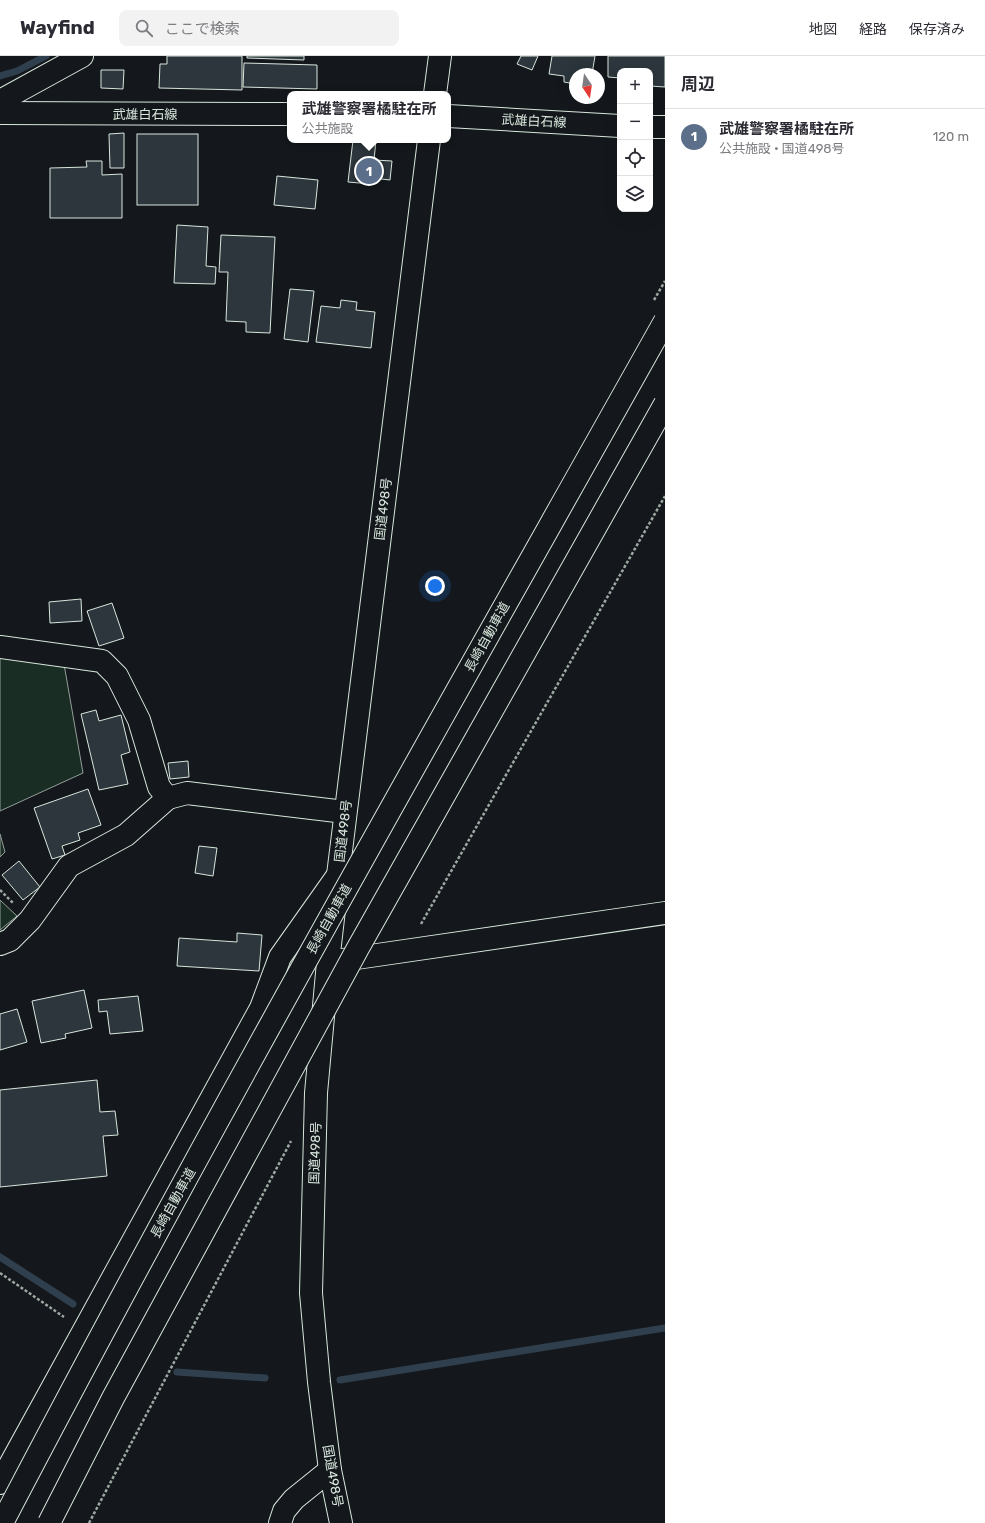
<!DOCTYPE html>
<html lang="ja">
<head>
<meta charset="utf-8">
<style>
	body { margin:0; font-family:Rubik,"Noto Sans JP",sans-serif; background:#f2f2f3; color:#2b2b33 }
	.controls { position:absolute; right:12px; top:12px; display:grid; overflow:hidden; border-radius:8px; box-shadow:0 4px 16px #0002 }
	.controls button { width:36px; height:36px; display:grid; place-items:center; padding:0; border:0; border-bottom:1px solid #e1e1e2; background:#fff; color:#2b2b33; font:20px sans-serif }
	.compass { position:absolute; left:569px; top:12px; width:36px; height:36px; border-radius:50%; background:#fff; box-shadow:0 4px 16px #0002; rotate:167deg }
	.you { position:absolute; left:435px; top:530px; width:14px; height:14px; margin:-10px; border:3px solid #fff; border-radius:50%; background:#1a73e8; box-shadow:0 0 0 6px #1a73e833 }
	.badge { display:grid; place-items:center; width:26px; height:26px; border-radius:50%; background:#7c3aed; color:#fff; font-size:13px; font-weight:700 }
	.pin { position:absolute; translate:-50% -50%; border:2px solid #fff; box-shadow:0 1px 4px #0006 }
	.popup { position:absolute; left:287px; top:35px; width:164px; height:52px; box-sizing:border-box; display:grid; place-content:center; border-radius:8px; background:#fff; filter:drop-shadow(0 1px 3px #0005); font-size:13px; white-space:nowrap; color:#7c7c81 }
	.popup b { font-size:15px; color:#2b2b33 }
	.popup::after { content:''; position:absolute; left:50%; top:100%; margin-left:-8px; border:8px solid transparent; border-top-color:#fff }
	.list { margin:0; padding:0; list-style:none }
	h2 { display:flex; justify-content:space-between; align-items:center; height:52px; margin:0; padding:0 16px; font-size:17px }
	h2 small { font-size:13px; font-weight:400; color:#7c7c81 }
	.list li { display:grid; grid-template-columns:26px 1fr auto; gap:12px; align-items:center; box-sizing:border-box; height:56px; padding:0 16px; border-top:1px solid #e1e1e2 }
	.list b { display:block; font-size:15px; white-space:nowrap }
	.list p { margin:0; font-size:13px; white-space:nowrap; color:#7c7c81 }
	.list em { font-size:13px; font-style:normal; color:#7c7c81 }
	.icon { flex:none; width:22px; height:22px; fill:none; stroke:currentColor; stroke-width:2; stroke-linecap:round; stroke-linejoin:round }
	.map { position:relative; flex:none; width:665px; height:1467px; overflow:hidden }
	header { display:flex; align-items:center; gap:24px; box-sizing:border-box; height:56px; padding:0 20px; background:#fff; border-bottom:1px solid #e1e1e2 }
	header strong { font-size:19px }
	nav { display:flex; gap:22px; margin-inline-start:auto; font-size:14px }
	.search { width:280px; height:36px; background:#f2f2f3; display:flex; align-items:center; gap:10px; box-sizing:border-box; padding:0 14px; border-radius:8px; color:#7c7c81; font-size:15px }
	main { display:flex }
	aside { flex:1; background:#fff }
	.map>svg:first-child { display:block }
</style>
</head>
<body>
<header>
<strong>Wayfind</strong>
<div class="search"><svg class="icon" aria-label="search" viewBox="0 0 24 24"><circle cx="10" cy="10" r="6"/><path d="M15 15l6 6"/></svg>ここで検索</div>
<nav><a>地図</a><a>経路</a><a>保存済み</a></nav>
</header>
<main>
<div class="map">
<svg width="665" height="1467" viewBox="0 0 665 1467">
	<rect width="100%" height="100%" fill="#14181c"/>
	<!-- green -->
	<g fill="#1a2d24" stroke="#939e99">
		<path d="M0,595l64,13 19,109 -83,38z"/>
		<path d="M0,778l5,18 -5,5z"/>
		<path d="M0,844l17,16 -17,14z"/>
	</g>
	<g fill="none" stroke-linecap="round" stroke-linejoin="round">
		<!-- stream -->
		<g stroke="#2f3f4d" stroke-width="7">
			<path d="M0,20l17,-5 29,-15"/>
			<path d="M0,1201l73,47"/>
			<path d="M177,1316l88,6"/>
			<path d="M340,1324l325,-52"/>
		</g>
	</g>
	<!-- building -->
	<g fill="#2c363c" stroke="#d8e6dc">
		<path d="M167,0h75v34l-83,-2 1,-24h7z"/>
		<path d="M247,0h57v4l-57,-2z"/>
		<path d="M521,0h17l-6,14 -15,-6z"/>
		<path d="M552,0h43l-3,18h-17v10l-11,-2v-6l-15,-2z"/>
		<path d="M608,0h57v31l-15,-1v-15h-30v7l-12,-1z"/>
		<path d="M244,7l73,2v24l-74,-2z"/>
		<path d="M101,14h23l-1,19 -22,-1z"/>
		<path d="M124,77v35h-14l-1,-34z"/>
		<rect x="137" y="78" width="61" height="71"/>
		<path d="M353,84h23l-2,20 18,1 -2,19 -18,-2 -1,6 -23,-2z"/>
		<path d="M86,105h16v14l20,-1v44h-72v-50l37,-1z"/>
		<path d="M277,120l41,4 -3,29 -41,-4z"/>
		<path d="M177,169l31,2 -2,39 10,1 -1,17 -41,-1z"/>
		<path d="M221,179l54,2 -5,96 -24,-1v-10l-20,-1 2,-49h-9z"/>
		<path d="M290,233l24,2 -6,51 -24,-3z"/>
		<path d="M341,244l16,2 -1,8 19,2 -4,36 -55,-6 5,-36 19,2z"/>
		<path d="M81,543l1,22 -32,2 -1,-21z"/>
		<path d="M112,547l12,35 -25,8 -12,-35z"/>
		<path d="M96,654l3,11 22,-6 9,37 -9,3 7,29 -29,6 -18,-76z"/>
		<path d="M188,705l1,16 -19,2 -2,-16z"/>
		<path d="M88,733l13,36 -23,8 2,7 -18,6 3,9 -13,4 -18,-51z"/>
		<path d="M199,790l18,2 -4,28 -18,-3z"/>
		<path d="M19,805l21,26 -17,13 -21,-25z"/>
		<path d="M237,877l25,2 -3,36 -82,-5 2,-28 58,4z"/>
		<path d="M84,934l8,38 -27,6 1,4 -25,5 -9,-42z"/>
		<path d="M138,940l5,35 -33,3 -3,-23 -8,1 -1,-12z"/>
		<path d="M17,953l10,33 -27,8v-36z"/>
		<path d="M97,1024l3,32 15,-1 3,24 -15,1 4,40 -107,11v-97z"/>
	</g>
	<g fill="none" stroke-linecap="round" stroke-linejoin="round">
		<!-- street casing -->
		<g stroke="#d8e6dc" stroke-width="24">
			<g id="street">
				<path d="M0,45l82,-45"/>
				<path d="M0,591l102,14 15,15 22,44 20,67 9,11 19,-5 158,19"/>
				<path d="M0,888l10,-4 20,-20 39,-54 57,-31 42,-37"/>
				<path d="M336,905l329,-48"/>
				<path d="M0,1427l261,-475 19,-51 58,-82"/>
				<path d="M280,1467l4,-12 10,-12 36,-29"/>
			</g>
		</g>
		<!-- secondary casing -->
		<g stroke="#d8e6dc" stroke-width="24">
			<g id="secondary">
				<path d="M0,57l290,1"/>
				<path d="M448,60l172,10"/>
				<path d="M650,71h15"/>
			</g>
		</g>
		<!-- highway casing -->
		<g stroke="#d8e6dc" stroke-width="24">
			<g id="highway">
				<path d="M435,38l5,-38"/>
				<path d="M341,1467l-11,-53 -11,-88 -8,-89 5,-200 12,-131 10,-87 91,-735"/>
			</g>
		</g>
		<!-- path -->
		<g stroke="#9da8a2" stroke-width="2.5" stroke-dasharray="3 2" stroke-linecap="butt">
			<path d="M654,244l11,-19"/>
			<path d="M0,834l13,13"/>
			<path d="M421,868l244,-428"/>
			<path d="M0,1217l64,44"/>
			<path d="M89,1467l202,-382"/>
		</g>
		<!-- street -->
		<use href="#street" stroke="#14181c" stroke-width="22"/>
		<!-- secondary -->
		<use href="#secondary" stroke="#14181c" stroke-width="22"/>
		<!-- highway -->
		<use href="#highway" stroke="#14181c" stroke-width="22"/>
		<!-- highway-bridge casing -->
		<g stroke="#d8e6dc" stroke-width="24" stroke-linecap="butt">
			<g id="highway-bridge">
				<path d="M2,1467c212,-406 439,-803 663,-1202"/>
				<path d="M49,1467l64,-125 245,-450 307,-544"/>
			</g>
		</g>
		<!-- highway-bridge -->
		<use href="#highway-bridge" stroke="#14181c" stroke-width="22"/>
	</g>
	<g text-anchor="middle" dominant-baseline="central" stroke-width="3" stroke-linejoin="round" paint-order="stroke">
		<!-- street labels -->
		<g font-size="13" fill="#d8e6dc" stroke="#14181c">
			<text x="145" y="58">武雄白石線</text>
			<text transform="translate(534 65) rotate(3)">武雄白石線</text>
			<text transform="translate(383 453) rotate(-83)">国道498号</text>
			<text transform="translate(487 581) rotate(-61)">長崎自動車道</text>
			<text transform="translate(343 775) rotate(-83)">国道498号</text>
			<text transform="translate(329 863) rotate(-61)">長崎自動車道</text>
			<text transform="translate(315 1097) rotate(-88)">国道498号</text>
			<text transform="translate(173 1147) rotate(-61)">長崎自動車道</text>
			<text transform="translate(333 1420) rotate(80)">国道498号</text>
		</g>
	</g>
</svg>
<div class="controls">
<button>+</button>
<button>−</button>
<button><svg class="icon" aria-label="locate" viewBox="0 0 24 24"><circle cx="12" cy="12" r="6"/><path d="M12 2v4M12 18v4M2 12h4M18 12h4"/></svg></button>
<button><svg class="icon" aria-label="layers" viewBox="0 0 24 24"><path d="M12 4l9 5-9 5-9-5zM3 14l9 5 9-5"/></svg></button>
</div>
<svg class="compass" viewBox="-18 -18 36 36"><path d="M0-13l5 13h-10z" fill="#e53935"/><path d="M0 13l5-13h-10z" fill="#7c7c81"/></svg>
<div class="you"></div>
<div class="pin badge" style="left:369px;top:115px;background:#5c6f8a">1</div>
<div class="popup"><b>武雄警察署橘駐在所</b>公共施設</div>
</div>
<aside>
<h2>周辺<small></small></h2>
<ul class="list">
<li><span class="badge" style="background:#5c6f8a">1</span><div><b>武雄警察署橘駐在所</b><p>公共施設 · 国道498号</p></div><em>120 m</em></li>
</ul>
</aside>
</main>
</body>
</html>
